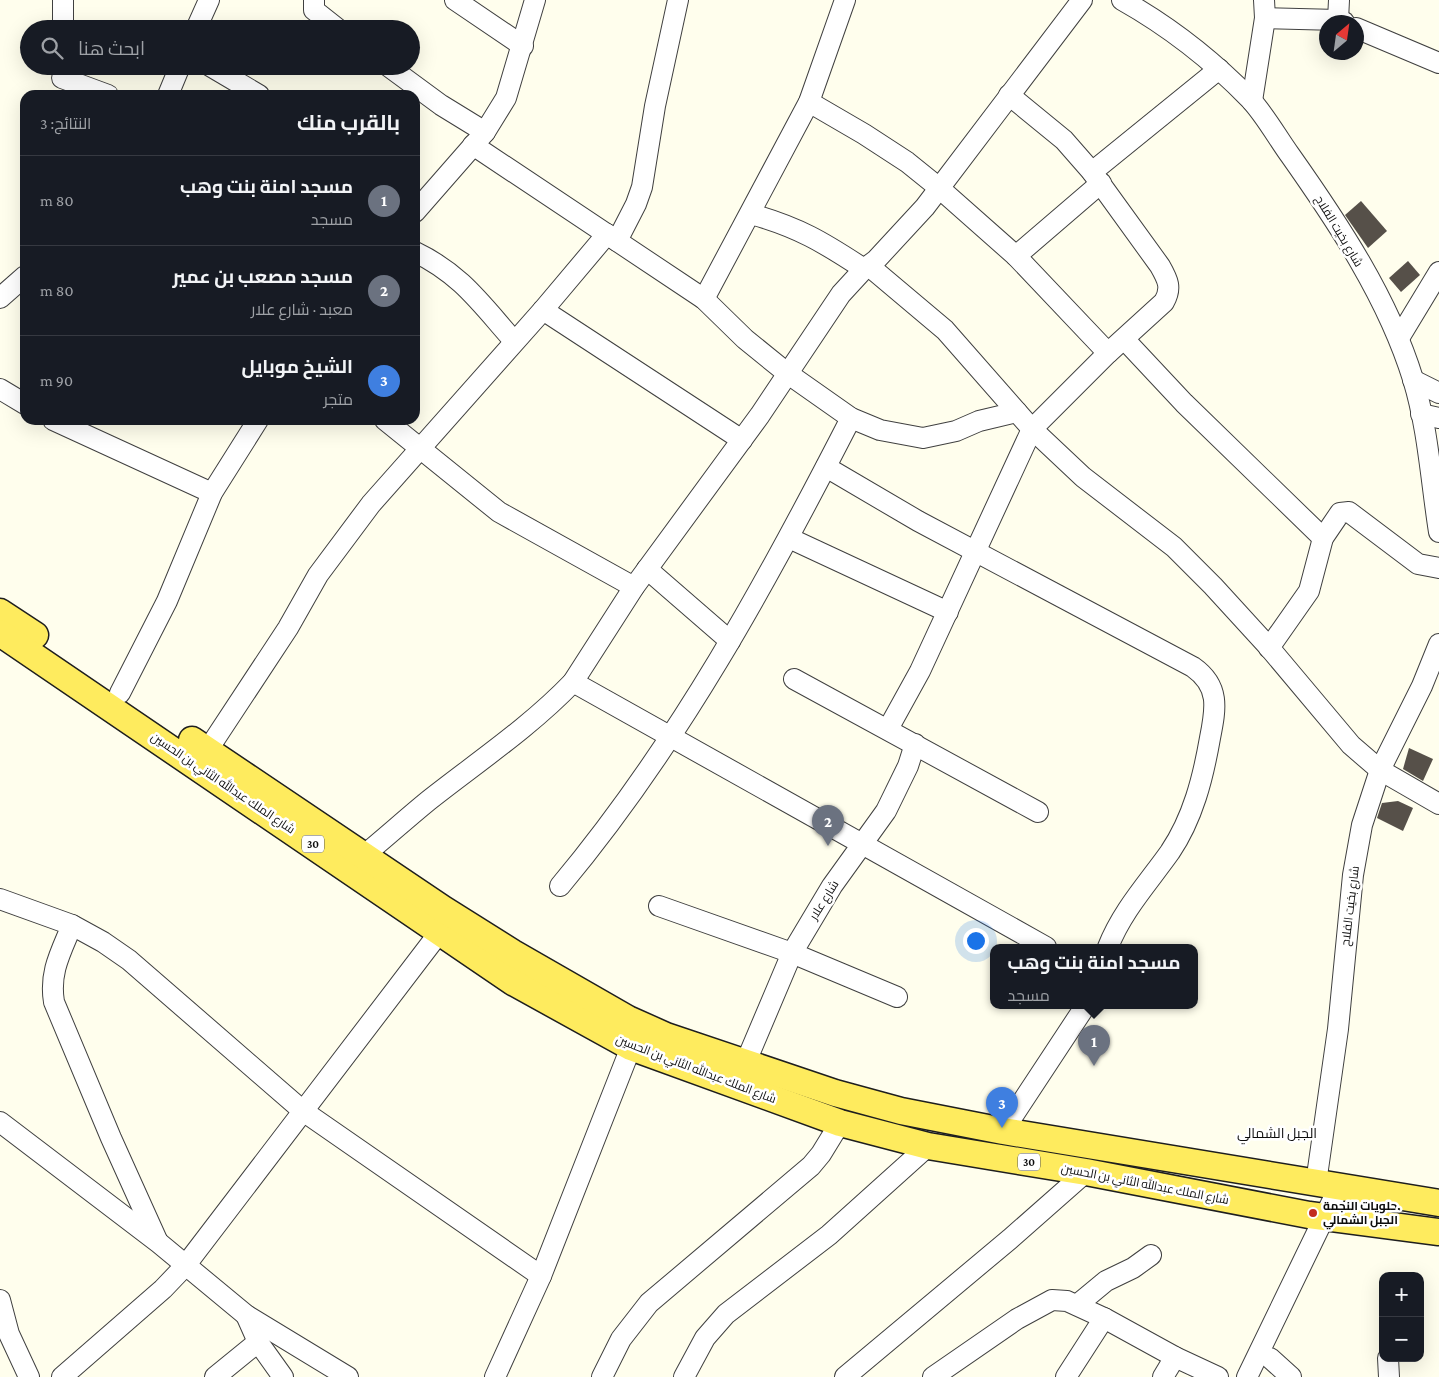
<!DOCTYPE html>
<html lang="ar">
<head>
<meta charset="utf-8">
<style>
	body { margin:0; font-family:"Crimson Pro",Cairo,serif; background:#242831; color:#f1f3f6; direction:rtl }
	.controls { position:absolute; right:15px; bottom:15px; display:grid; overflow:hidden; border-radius:10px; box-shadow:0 5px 20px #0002 }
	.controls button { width:45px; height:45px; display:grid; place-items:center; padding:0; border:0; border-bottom:1px solid #363941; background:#171b24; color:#f1f3f6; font:25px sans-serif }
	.compass { position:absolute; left:1319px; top:15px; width:45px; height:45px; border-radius:50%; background:#171b24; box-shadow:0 5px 20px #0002; rotate:29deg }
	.you { position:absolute; left:975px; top:940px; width:18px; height:18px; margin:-12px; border:4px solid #fff; border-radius:50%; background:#1a73e8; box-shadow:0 0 0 8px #1a73e833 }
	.badge { display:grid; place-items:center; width:32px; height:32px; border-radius:50%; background:#2563eb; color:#fff; font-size:16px; font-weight:700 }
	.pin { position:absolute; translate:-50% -41px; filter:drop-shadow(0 1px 2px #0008) }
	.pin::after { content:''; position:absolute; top:26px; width:18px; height:15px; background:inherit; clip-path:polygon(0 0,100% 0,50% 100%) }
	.popup { position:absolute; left:990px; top:944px; width:208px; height:65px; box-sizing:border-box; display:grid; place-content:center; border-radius:10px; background:#171b24; filter:drop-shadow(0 1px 4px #0005); font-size:16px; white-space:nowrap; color:#9ea1a6 }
	.popup b { font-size:19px; color:#f1f3f6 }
	.popup::after { content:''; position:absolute; left:50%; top:100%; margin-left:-10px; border:10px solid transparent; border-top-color:#171b24 }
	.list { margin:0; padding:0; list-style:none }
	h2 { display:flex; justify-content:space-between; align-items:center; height:65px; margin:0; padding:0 20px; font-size:21px }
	h2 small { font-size:16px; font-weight:400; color:#9ea1a6 }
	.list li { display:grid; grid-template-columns:32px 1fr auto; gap:15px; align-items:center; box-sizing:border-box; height:90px; padding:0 20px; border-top:1px solid #363941 }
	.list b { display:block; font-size:19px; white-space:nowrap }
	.list p { margin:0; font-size:16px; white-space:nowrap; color:#9ea1a6 }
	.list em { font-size:16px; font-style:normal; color:#9ea1a6 }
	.icon { flex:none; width:28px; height:28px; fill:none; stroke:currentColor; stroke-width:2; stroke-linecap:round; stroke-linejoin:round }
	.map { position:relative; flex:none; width:1439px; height:1377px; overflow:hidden; direction:ltr }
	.search { position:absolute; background:#171b24; box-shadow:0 5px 20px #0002; left:20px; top:20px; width:400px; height:55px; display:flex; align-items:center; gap:12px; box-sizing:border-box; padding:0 18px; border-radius:28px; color:#9ea1a6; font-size:19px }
	.panel { position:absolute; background:#171b24; box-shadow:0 5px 20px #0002; left:20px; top:90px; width:400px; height:335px; border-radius:15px; direction:rtl }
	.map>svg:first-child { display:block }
</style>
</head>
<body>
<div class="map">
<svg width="1439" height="1377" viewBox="0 0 1439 1377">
	<rect width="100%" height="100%" fill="#fffeed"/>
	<!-- building -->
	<g fill="#565049">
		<path d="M1361,201l26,30 -19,17 -23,-33z"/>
		<path d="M1408,261l12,14 -19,17 -12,-14z"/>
		<path d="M1409,748l24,11 -10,22 -20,-12z"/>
		<path d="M1398,801l15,7 -10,23 -26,-13 5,-15z"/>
	</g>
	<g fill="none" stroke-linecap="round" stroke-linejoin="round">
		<!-- minor casing -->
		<g stroke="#404040" stroke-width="22">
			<g id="minor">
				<path d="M314,0v10l24,19"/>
				<path d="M455,0l68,46"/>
				<path d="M1122,0c48,27 90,60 128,99 15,16 27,38 40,56 48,68 98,143 123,224 15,49 18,102 26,153"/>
				<path d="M1265,18l73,2 6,2"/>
				<path d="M1338,20l1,-20"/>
				<path d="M1356,28l83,35"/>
				<path d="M63,29v-29"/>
				<path d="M196,29l13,-29"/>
				<path d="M210,66l49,29"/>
				<path d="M388,66l53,39 44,27"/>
				<path d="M62,78l46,17"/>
				<path d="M168,95l12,-29"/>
				<path d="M1252,101l13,-83 -1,-18"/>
				<path d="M809,102l55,32 43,28 31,25 78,69 92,97"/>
				<path d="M473,145l231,154 41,40 42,34 64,45 29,12 43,8 33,-7 23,-10 38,-9"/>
				<path d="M1092,172l127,-103"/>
				<path d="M415,212l70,-80 21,-34 29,-98"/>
				<path d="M751,214c47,13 72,28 113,55"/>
				<path d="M617,241l19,-37 6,-17 13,-81 23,-106"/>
				<path d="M415,252c46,22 66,52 99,89"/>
				<path d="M1016,256l85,-73"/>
				<path d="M869,266l76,64 87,99 51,48 91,70 39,39 54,59 84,100 29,25 59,34"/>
				<path d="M0,298l25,-22"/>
				<path d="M704,299l105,-197 36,-102"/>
				<path d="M543,310l199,130"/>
				<path d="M1399,338l40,-66"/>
				<path d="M1125,340l59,63 139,135"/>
				<path d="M1413,380l26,13"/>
				<path d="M0,389l25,15"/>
				<path d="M1421,414l18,4"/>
				<path d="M53,420l159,73"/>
				<path d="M385,420l114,92 135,75"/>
				<path d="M826,467l92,54 275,146c27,19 23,41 17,71 -7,40 -17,80 -40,114 -22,31 -48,59 -62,95"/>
				<path d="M789,538l159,74"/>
				<path d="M647,569l83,72"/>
				<path d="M1269,648l40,-57 14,-53 17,-25 9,-1 69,52 21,4"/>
				<path d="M794,679l244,133"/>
				<path d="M573,682l473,265"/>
				<path d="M120,693l47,-92 45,-108 46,-73"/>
				<path d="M888,729l32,-58 112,-242 76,-76 56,-51c8,-14 4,-22 -4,-36l-68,-94 -28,-32 -55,-45"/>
				<path d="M207,751l81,-123 30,-53 53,-71 172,-194 64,-76"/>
				<path d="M363,856c22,-18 43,-37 65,-55 48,-38 102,-74 145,-119l61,-95 126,-172 81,-121 23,-25 12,-9 49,-53 157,-207"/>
				<path d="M560,886c118,-141 207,-304 291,-468"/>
				<path d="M0,899l72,26 31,17 26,18 174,151 238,165"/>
				<path d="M659,906l133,47 105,44"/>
				<path d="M72,925c-11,27 -23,47 -18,77l57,136 46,102"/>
				<path d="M745,1064l47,-111 40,-67 54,-75 22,-45 7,-22"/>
				<path d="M0,1122l159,121 87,72 102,62"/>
				<path d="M1003,1131l83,-126"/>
				<path d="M1316,1183l22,-154 15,-154 9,-50 18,-55 42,-84 17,-42"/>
				<path d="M0,1300l9,34 20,43"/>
				<path d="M1077,1305l29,-24 27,-13 18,-13"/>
				<path d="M246,1315l12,27 25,35"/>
				<path d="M1270,1358l21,19"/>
				<path d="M1388,1358l1,19"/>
				<path d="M62,1377l101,-88 22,-23 254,-333"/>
				<path d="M215,1377l43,-35"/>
				<path d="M495,1377l46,-101 90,-229"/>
				<path d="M602,1377l19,-38 28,-36 162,-137 10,-12 19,-31"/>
				<path d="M684,1377l21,-39 21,-24 103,-79 99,-89"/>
				<path d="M845,1377l165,-138 76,-67"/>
				<path d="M933,1377l84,-58 35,-19 15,1 37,17 71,39 43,20"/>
				<path d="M1066,1377l38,-59"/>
				<path d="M1163,1377l12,-20"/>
				<path d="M1247,1377l92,-190"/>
			</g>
		</g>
		<!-- major casing -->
		<g stroke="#1e1e1e" stroke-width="29">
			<g id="major">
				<path d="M0,612l35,23"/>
				<path d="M0,633l513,349 118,65 209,76 88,23 158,26 223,43 130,17"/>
				<path d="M192,740l251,169 70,44 115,66 38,17 169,57 66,18 102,20 436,72"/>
			</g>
		</g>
		<!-- minor -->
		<use href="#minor" stroke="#fff" stroke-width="20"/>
		<!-- major -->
		<use href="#major" stroke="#feeb5e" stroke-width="26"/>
	</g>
	<!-- markers -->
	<circle fill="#c22c20" stroke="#fff" stroke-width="2" cx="1313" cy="1213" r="5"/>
	<g text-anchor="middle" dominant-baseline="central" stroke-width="5" stroke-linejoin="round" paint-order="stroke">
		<!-- shield labels -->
		<g fill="#fff" stroke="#565656" stroke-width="1">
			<rect x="302" y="835.5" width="22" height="17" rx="4"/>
			<rect x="1018" y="1153.5" width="22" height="17" rx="4"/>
		</g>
		<g font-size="11" font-weight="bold" fill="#0d0d0d">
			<text x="313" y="844">30</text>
			<text x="1029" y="1162">30</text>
		</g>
		<!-- street labels -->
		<g font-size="12" fill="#0d0d0d" stroke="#fff">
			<text transform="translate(1339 231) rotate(59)">شارع بخيت الفلاح</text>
			<text transform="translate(223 783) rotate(34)">شارع الملك عبدالله الثاني بن الحسين</text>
			<text transform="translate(824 900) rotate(-58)">شارع علار</text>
			<text transform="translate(1350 906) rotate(-83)">شارع بخيت الفلاح</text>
			<text transform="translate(696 1069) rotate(21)">شارع الملك عبدالله الثاني بن الحسين</text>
			<text transform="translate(1145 1184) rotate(11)">شارع الملك عبدالله الثاني بن الحسين</text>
		</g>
		<!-- poi labels -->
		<g font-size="12" font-weight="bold" fill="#0d0d0d" stroke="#fff" text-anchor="start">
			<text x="1323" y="1206">حلويات النجمة.<tspan x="1323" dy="14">الجبل الشمالي</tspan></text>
		</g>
		<!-- neighbourhood labels -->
		<g font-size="14" fill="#0d0d0d" stroke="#fff">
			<text x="1277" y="1133">الجبل الشمالي</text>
		</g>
	</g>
</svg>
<div class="controls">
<button>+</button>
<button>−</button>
</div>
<svg class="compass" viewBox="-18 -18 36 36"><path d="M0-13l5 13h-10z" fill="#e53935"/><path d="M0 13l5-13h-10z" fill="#9ea1a6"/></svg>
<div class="you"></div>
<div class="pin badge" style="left:1094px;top:1066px;background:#6b7280">1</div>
<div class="popup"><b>مسجد امنة بنت وهب</b>مسجد</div>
<div class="pin badge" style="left:828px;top:846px;background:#6b7280">2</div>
<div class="pin badge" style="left:1002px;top:1128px;background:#3f7fe0">3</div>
<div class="search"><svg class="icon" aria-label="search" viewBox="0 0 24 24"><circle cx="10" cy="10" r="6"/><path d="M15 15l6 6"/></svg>ابحث هنا</div>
<section class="panel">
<h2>بالقرب منك<small>النتائج: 3</small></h2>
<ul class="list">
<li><span class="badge" style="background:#6b7280">1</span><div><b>مسجد امنة بنت وهب</b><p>مسجد</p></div><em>80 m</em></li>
<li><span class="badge" style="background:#6b7280">2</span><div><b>مسجد مصعب بن عمير</b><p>معبد · شارع علار</p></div><em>80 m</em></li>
<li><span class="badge" style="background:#3f7fe0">3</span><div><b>الشيخ موبايل</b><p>متجر</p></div><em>90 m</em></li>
</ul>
</section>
</div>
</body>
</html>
